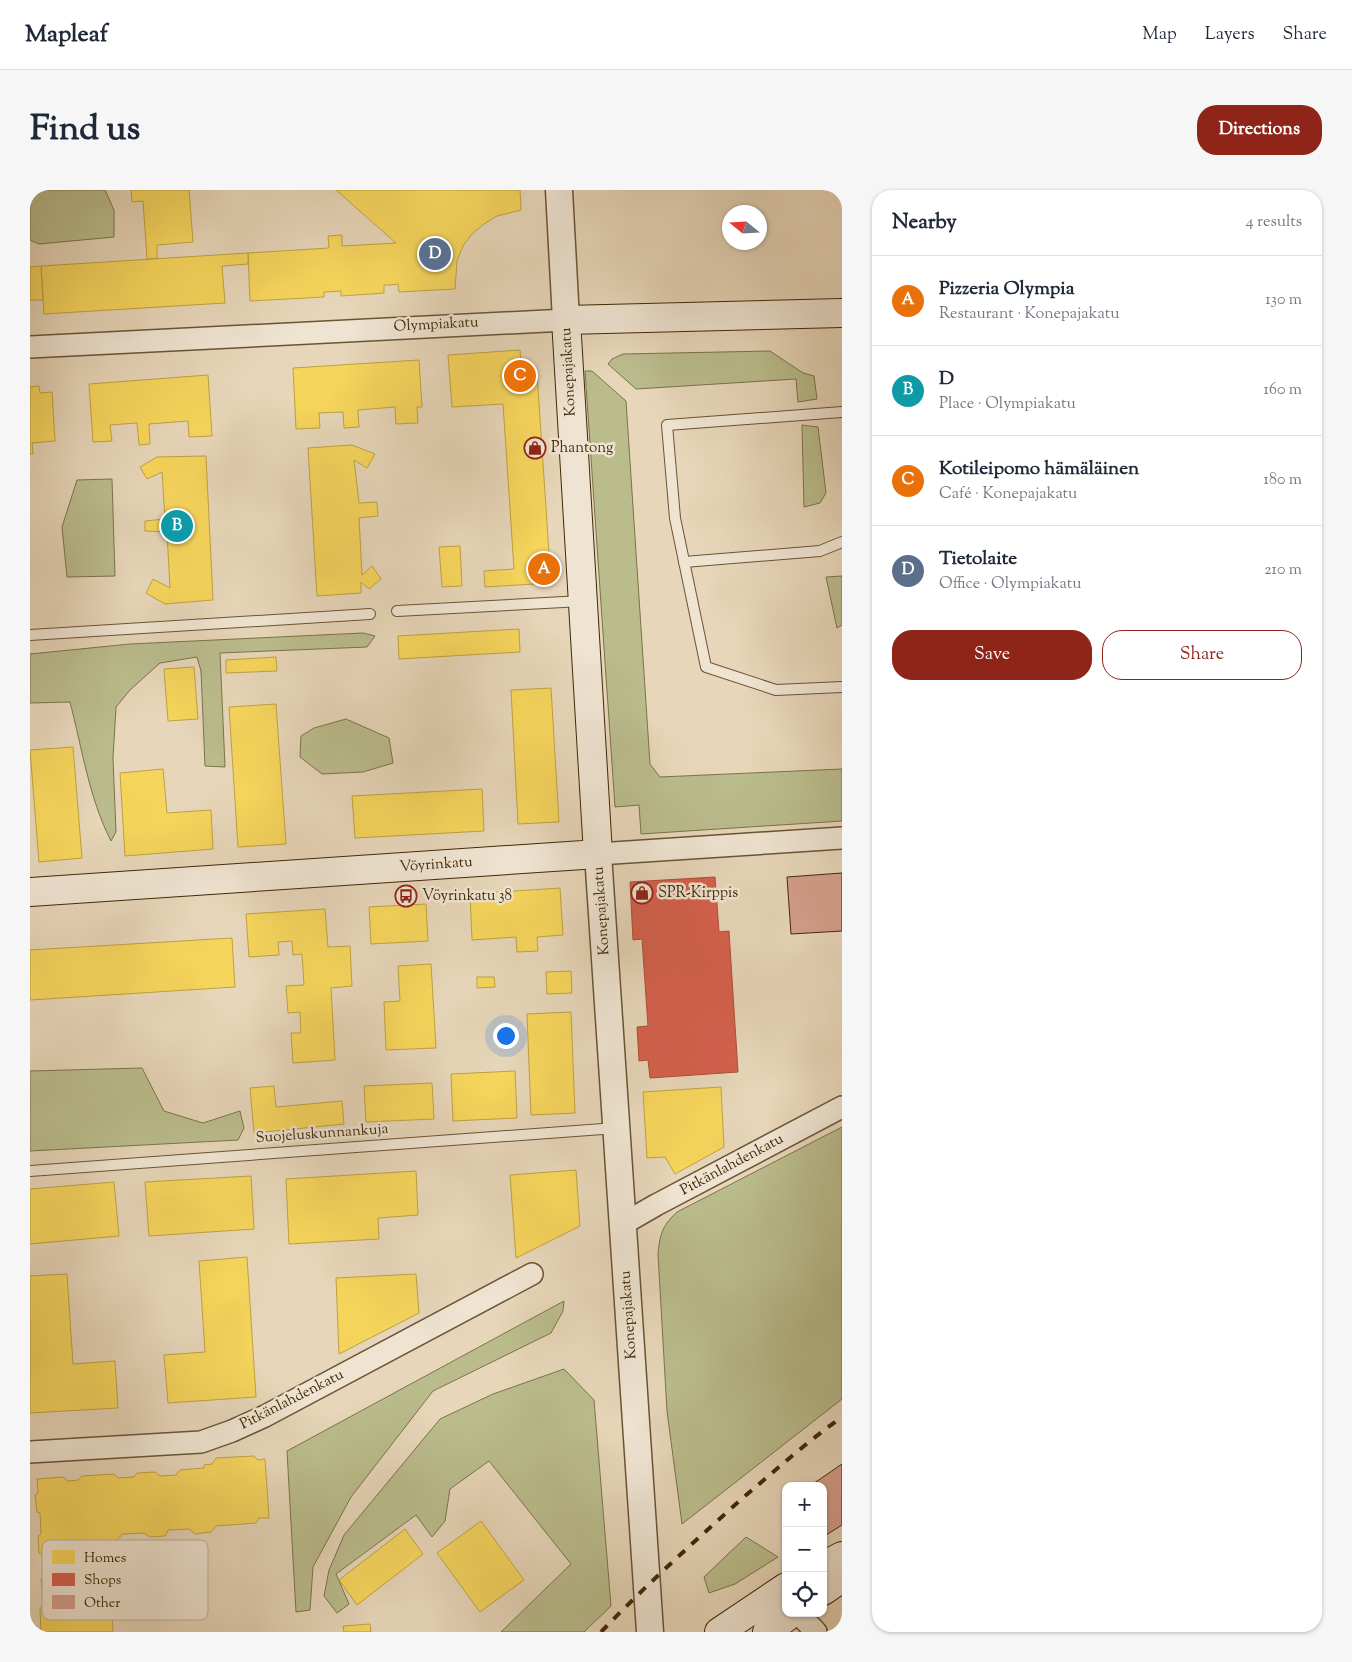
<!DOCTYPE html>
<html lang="en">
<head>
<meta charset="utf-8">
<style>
	body { margin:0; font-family:"Sorts Mill Goudy",serif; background:#f6f6f7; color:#1f2937 }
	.controls { position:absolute; right:15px; bottom:15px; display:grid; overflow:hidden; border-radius:10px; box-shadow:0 1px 4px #0004 }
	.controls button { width:45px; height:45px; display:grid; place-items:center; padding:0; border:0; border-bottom:1px solid #e0e1e3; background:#fff; color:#1f2937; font:25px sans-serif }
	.compass { position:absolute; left:692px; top:15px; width:45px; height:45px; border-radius:50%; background:#fff; box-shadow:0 1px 4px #0004; rotate:288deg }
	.you { position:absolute; left:475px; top:845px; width:18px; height:18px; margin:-12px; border:4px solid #fff; border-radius:50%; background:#1a73e8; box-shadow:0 0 0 8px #1a73e833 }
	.badge { display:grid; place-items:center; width:32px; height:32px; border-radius:50%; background:#8f2418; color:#fff; font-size:16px; font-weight:700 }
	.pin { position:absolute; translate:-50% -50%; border:2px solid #fff; box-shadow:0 1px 5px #0006 }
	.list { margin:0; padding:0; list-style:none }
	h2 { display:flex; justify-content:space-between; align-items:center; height:65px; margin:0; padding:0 20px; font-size:21px }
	h2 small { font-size:16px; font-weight:400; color:#747a83 }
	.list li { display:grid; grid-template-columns:32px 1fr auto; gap:15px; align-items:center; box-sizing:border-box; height:90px; padding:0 20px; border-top:1px solid #e0e1e3 }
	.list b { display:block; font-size:19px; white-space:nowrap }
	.list p { margin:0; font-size:16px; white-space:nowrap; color:#747a83 }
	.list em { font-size:16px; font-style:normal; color:#747a83 }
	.actions { display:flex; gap:10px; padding:15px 20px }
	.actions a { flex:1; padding:11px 0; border:1px solid #8f2418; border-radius:20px; text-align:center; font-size:18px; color:#8f2418 }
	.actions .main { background:#8f2418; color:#fff }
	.icon { flex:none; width:28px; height:28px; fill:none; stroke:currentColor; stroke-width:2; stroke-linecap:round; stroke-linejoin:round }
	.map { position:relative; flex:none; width:812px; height:1442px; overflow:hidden; border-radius:20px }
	header { display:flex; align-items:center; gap:30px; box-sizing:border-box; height:70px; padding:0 25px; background:#fff; border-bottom:1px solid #e0e1e3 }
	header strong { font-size:24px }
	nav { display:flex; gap:28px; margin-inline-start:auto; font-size:18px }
	.intro { display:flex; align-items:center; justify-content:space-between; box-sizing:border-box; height:120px; padding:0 30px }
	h1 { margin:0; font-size:35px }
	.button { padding:12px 22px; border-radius:20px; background:#8f2418; color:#fff; font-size:18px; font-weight:700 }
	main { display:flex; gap:30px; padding:0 30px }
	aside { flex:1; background:#fff; border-radius:20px; box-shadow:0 1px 4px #0004 }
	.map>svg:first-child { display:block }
</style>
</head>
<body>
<header>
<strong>Mapleaf</strong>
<nav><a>Map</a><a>Layers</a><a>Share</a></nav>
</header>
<div class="intro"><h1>Find us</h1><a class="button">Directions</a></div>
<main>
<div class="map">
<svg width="812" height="1442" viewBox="0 0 812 1442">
	<rect width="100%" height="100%" fill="#e7d6b9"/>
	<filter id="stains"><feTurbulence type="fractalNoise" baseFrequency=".004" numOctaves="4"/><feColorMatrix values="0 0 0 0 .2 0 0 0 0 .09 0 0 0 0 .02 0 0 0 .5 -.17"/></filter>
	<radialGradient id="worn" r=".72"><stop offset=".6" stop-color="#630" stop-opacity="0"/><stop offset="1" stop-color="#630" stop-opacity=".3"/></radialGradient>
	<!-- green -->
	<g fill="#babc8c" stroke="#7d724a">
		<path d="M0,0h75l9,20v27l-75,7 -9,-4z"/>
		<path d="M740,161l33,22 11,3 3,23 -19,3 -2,-23 -160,10 -28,-25 4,-5 11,-5z"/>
		<path d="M555,181h7l34,30 24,363 10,13 182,-8v52l-201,13 -2,-29 -24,2z"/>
		<path d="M772,235l16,2 8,66 -6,10 -16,4z"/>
		<path d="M82,289l3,97 -48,1 -5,-50 15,-47z"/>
		<path d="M812,386v49l-5,3 -11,-51z"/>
		<path d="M333,443l12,3 -8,11 -147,6 5,114 -20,-1 -4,-95 -4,-14 -37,6 -30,27 -14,17 -3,51 3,74 -5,9c-22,-43 -29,-93 -41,-139l-40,1v-49l100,-10z"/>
		<path d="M316,529l43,19 4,25 -30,9 -41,2 -22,-17 1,-21 13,-8z"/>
		<path d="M112,878l22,43 39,12 37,-12 4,17 -6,12 -208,11v-80z"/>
		<path d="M812,937v272l-160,125 -15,-113 -9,-157c2,-20 4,-28 19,-42z"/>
		<path d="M534,1111l-1,10 -12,22 -118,58 -82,106 -38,70 -3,43 -14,2 -9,-161z"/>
		<path d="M534,1179l30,31 17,206 -27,26h-83l70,-68 -82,-103 -39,28 -5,32 -13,16 -16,-22 -80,59 13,30 -12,9 -13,-17 5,-26 15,-35 96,-116 53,-25z"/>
		<path d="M716,1347l32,20 -43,27 -26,9 -5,-16z"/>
	</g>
	<!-- homes -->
	<g fill="#f6d55c" stroke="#bfa142">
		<path d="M101,0h58l4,52 -36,3v13l-10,1 -4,-58 -11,1z"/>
		<path d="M306,0h184l1,20 -24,6 -13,8 -12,10 -9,12 -6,15 -2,28 -56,3 -1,-8 -8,1h-6v8l-43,3v-5l-17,1v5l-74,4 -2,-48 81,-5 -1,-12 14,-1v11l54,-3z"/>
		<path d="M218,63v11l-26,2 3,37 -181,11 -3,-48z"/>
		<path d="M11,76l2,34h-13v-33z"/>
		<path d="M490,160l2,24 15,-1 14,210 -66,4 -1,-16 30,-2 -11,-165 -51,3 -4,-52z"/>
		<path d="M389,170l3,47h-5l1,16 -22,1 -1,-17 -37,3 1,17 -15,1 -1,-16 -24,1 1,15 -24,1 -3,-61z"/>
		<path d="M178,185l4,61 -23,1 -1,-16 -39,3 1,20 -11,1 -2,-22 -27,2 2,16 -19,1 -4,-58z"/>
		<path d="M9,196l1,7 12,-1 3,49 -23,2 1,11h-3v-67z"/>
		<path d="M322,255l23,9 -8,14 -13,-8 5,43 18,-1 1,14 -19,2 3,57 10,-9 9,13 -12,10 -8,-7v11l-44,3 -9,-148z"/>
		<path d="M176,266l7,144 -48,4 -19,-11 7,-14 17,9 -3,-56 -22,-1v-10l20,-2 -3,-47 -15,7 -7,-12 17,-10z"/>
		<path d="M430,356l2,40 -20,1 -3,-40z"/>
		<path d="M489,439l1,23 -121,7 -1,-23z"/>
		<path d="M246,467l1,14 -51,2v-13z"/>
		<path d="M164,477l4,52 -30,2 -4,-52z"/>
		<path d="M521,498l8,134 -41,2 -7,-134z"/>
		<path d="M246,514l10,140 -48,3 -9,-140z"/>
		<path d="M43,557l9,111 -43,4 -9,-112z"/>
		<path d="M133,579l4,44 44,-3 2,39 -88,7 -5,-83z"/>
		<path d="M452,599l2,42 -129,7 -3,-42z"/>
		<path d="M530,698l3,47 -26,2 1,14 -21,1 -1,-15 -44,3 -2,-46z"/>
		<path d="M396,714l2,37 -57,3 -2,-37z"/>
		<path d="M295,719l3,38 22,-1 2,40 -21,2 4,72 -42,3 -2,-30h10l-1,-21 -12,1 -2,-27 18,-1 -2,-31 -9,1 -1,-14 -14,1 1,13 -30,2 -3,-43z"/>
		<path d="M202,748l3,49 -205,13v-50z"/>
		<path d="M401,774l5,84 -50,2 -2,-48 16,-1 -2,-35z"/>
		<path d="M541,781l1,22 -25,1 -1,-22z"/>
		<path d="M447,787h17l1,10 -18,1z"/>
		<path d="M541,822l4,101 -44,2 -4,-101z"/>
		<path d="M485,881l2,47 -64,3 -2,-47z"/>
		<path d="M402,893l2,36 -68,3 -2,-36z"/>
		<path d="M244,896l2,21 66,-6 2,23 -90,9 -4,-45z"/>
		<path d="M691,897l3,60 -49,27 -10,-17 -18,1 -4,-66z"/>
		<path d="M546,980l4,56 -64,32 -6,-83z"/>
		<path d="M386,981l2,44 -40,3 1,21 -90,5 -3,-65z"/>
		<path d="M221,986l3,53 -105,7 -4,-54z"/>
		<path d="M84,992l5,54 -89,8v-55z"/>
		<path d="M217,1067l9,140 -88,6 -4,-48 41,-3 -6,-91z"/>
		<path d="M37,1084l6,90 42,-3 3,47 -88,5v-137z"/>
		<path d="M386,1084l3,39 -80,41 -3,-76z"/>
		<path d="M224,1266l4,4 7,-1 4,59h-10l-3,5 -40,3 -5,6 -16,2 -6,-5 -21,1 -3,6 -15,1 -6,-4 -21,1 -11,10 -4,12v13l6,4 1,18 -4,7 2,34h-72l-1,-24 7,-1 -1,-8 -3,-1 -2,-19 4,-2 -2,-22 -4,-2 -1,-17 3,-2 -1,-21 -3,-1 -2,-17 3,-2 -1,-14 26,-2 5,4 10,-1 4,-4 32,-2 4,4 16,-1 3,-4 18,-1 5,4 16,-1 4,-5 24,-2v-3l8,-1 4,-6z"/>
		<path d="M451,1331l43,59 -44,32 -43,-59z"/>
		<path d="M375,1339l18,25 -66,51 -18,-25z"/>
		<path d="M340,1434l1,8h-27l-1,-6z"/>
	</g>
	<!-- shops -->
	<path fill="#d6604d" stroke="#a94f38" d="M685,687l4,55 10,-1 9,141 -88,6 -2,-18 -9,1 -2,-34 11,-1 -6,-87 -9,1 -3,-58z"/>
	<!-- building -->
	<g fill="#d59f8c" stroke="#402807">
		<path d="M812,683v58l-51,3 -4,-57z"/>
		<path d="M812,1274v61l-19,12v-51h-13z"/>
	</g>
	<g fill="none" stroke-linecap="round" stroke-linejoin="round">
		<!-- service casing -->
		<g stroke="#6a5434" stroke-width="12">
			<g id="service">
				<path d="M812,222l-175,13 8,93 31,149 70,23 66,-3"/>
				<path d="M654,372l136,-11 22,-9"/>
				<path d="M367,421l185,-10"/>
				<path d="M0,445l340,-21"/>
				<path d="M0,981l586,-43"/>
			</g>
		</g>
		<!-- minor casing -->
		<g stroke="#6a5434" stroke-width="24">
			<g id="minor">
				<path d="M0,157l536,-27"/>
				<path d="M568,664l244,-16"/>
				<path d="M593,1034l33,-19 186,-98"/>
				<path d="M0,1262l171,-10 31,-11 33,-15 267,-142"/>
				<path d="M768,1423l18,19"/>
			</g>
		</g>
		<!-- tertiary casing -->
		<g stroke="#6a5434" stroke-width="29">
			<g id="tertiary">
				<path d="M529,0l7,130"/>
				<path d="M568,664l52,778"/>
			</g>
		</g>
		<!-- secondary casing -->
		<g stroke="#402807" stroke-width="30">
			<g id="secondary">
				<path d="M0,702l568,-38 -32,-534 276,-7"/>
				<path d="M793,1376l19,-10"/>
				<path d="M793,1401l19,-13"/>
				<path d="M689,1442l67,-45"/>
				<path d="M737,1442l25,-19"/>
			</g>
		</g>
		<!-- service -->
		<use href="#service" stroke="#efe4d2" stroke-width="10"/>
		<!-- minor -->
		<use href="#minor" stroke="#efe4d2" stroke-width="21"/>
		<!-- tertiary -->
		<use href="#tertiary" stroke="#efe4d2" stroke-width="26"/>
		<!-- secondary -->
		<use href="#secondary" stroke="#efe4d2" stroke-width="28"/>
		<!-- rail -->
		<path stroke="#402807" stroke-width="4" stroke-dasharray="9 9" stroke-linecap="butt" d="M571,1442c46,-48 95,-92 144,-136 32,-27 63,-55 97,-79"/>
	</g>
	<!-- icons -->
	<defs>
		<g id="shop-ring" transform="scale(1.125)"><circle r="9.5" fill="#efe4d2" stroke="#8f2418" stroke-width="1.5"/><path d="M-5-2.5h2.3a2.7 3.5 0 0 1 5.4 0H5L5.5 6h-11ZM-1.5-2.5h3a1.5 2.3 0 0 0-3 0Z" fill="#8f2418"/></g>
		<g id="bus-ring" transform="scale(1.125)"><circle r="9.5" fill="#efe4d2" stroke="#8f2418" stroke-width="1.5"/><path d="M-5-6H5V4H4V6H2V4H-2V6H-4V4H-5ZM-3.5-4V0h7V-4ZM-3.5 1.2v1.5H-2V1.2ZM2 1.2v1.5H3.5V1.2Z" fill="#8f2418"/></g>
	</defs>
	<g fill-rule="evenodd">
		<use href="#shop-ring" x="505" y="258"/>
		<use href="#shop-ring" x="612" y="703"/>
		<use href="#bus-ring" x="376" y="706"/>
	</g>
	<g text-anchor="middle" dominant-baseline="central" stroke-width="5" stroke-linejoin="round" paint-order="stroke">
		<!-- street labels -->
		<g font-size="15" fill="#402807" stroke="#efe4d2">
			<text transform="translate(406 135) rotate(-3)">Olympiakatu</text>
			<text transform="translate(539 182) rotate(-93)">Konepajakatu</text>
			<text transform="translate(406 675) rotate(-4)">Vöyrinkatu</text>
			<text transform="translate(572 721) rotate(-94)">Konepajakatu</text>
			<text transform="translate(292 944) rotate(-4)">Suojeluskunnankuja</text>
			<text transform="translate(702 975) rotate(-28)">Pitkänlahdenkatu</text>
			<text transform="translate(599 1125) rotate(-94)">Konepajakatu</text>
			<text transform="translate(262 1210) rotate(-27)">Pitkänlahdenkatu</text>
		</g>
		<!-- poi labels -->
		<g font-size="15" fill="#402807" stroke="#efe4d2" text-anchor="start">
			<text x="521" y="258">Phantong</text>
			<text x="628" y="703">SPR-Kirppis</text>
			<text x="392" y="706">Vöyrinkatu 38</text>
		</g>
	</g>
	<!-- legend -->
	<rect x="12" y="1350" width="166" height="80" rx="8" fill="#efe4d2" stroke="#baac95" stroke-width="1"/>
	<rect x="22" y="1360" width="23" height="14" fill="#f6d55c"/>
	<rect x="22" y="1383" width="23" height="13" fill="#d6604d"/>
	<rect x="22" y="1405" width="23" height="14" fill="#d59f8c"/>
	<g font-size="14" fill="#402807">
		<text x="54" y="1372">Homes</text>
		<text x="54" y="1394">Shops</text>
		<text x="54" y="1417">Other</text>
	</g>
	<rect width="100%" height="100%" filter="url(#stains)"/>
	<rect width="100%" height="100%" fill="url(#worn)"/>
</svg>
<div class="controls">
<button>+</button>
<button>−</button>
<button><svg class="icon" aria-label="locate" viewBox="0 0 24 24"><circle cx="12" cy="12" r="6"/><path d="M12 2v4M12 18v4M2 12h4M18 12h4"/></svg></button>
</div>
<svg class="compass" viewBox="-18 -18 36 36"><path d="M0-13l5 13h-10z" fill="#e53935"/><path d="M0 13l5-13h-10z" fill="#747a83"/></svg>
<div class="you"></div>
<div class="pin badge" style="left:514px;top:379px;background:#e8710a">A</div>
<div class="pin badge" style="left:147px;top:336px;background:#0f9aa8">B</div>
<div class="pin badge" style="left:490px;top:186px;background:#e8710a">C</div>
<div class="pin badge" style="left:405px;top:64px;background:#5c6f8a">D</div>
</div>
<aside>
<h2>Nearby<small>4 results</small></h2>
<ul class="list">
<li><span class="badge" style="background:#e8710a">A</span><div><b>Pizzeria Olympia</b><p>Restaurant · Konepajakatu</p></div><em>130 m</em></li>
<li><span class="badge" style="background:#0f9aa8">B</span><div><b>D</b><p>Place · Olympiakatu</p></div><em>160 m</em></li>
<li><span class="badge" style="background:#e8710a">C</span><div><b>Kotileipomo hämäläinen</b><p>Café · Konepajakatu</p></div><em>180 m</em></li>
<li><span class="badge" style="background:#5c6f8a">D</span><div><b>Tietolaite</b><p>Office · Olympiakatu</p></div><em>210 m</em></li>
</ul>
<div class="actions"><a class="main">Save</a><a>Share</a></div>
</aside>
</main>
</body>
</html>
